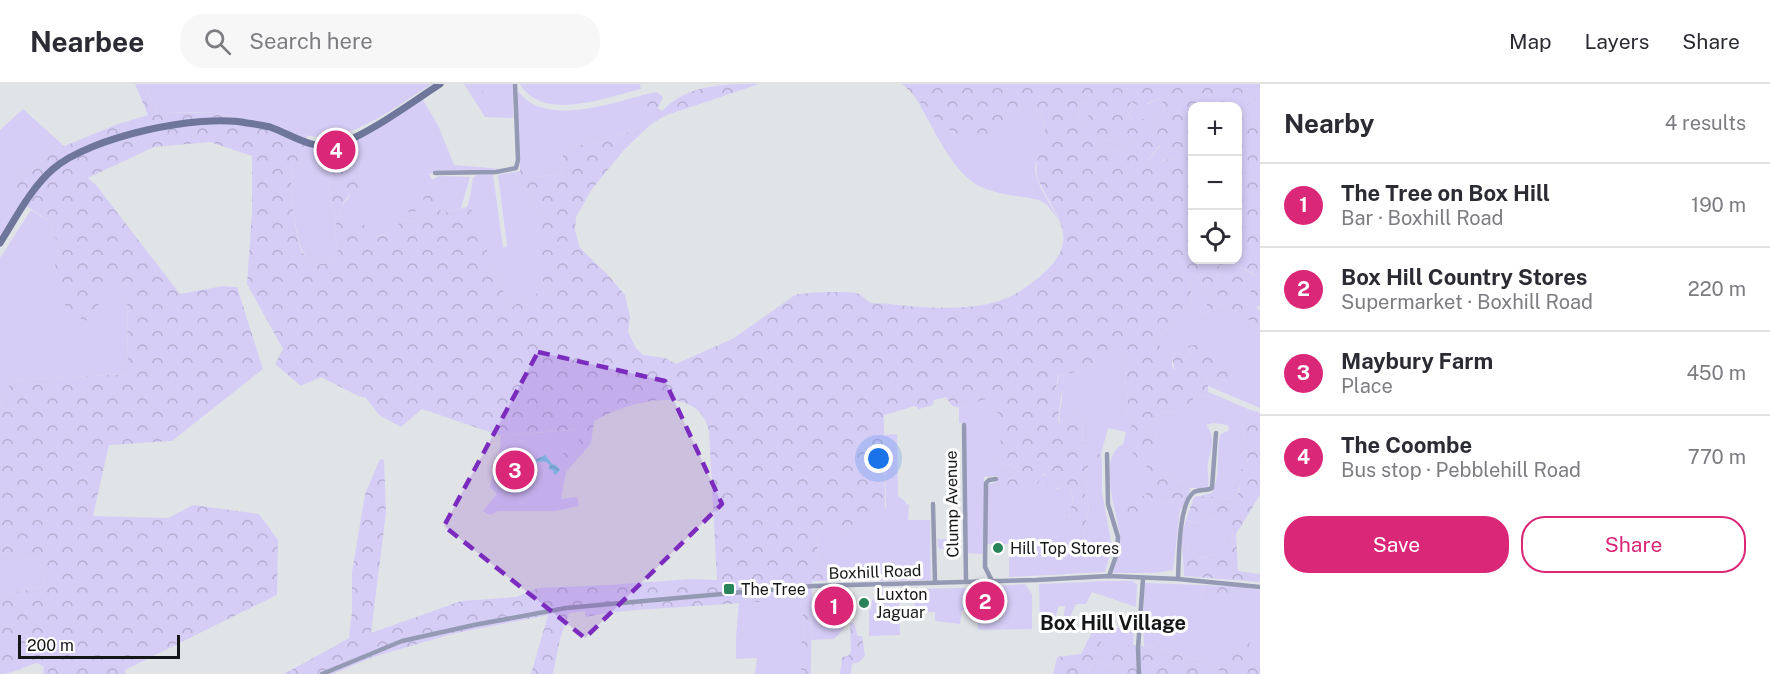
<!DOCTYPE html>
<html lang="en">
<head>
<meta charset="utf-8">
<style>
	body { margin:0; font-family:"Public Sans",sans-serif; background:#f7f7f7; color:#2b2b33 }
	.controls { position:absolute; right:18px; top:18px; display:grid; overflow:hidden; border-radius:12px; box-shadow:0 3px 9px #0003 }
	.controls button { width:54px; height:54px; display:grid; place-items:center; padding:0; border:0; border-bottom:2px solid #e1e1e2; background:#fff; color:#2b2b33; font:30px sans-serif }
	.scale { position:absolute; left:18px; bottom:15px; width:162px; box-sizing:border-box; padding-left:6px; border:3px solid #151617; border-top:0; font-size:16px; line-height:21px; white-space:nowrap; color:#151617; -webkit-text-stroke:4px #fff; paint-order:stroke }
	.you { position:absolute; left:879px; top:375px; width:21px; height:21px; margin:-15px; border:4px solid #fff; border-radius:50%; background:#1a73e8; box-shadow:0 0 0 9px #1a73e833 }
	.badge { display:grid; place-items:center; width:39px; height:39px; border-radius:50%; background:#db2777; color:#fff; font-size:20px; font-weight:700 }
	.pin { position:absolute; translate:-50% -50%; border:3px solid #fff; box-shadow:0 2px 6px #0006 }
	.list { margin:0; padding:0; list-style:none }
	h2 { display:flex; justify-content:space-between; align-items:center; height:78px; margin:0; padding:0 24px; font-size:26px }
	h2 small { font-size:20px; font-weight:400; color:#7c7c81 }
	.list li { display:grid; grid-template-columns:39px 1fr auto; gap:18px; align-items:center; box-sizing:border-box; height:84px; padding:0 24px; border-top:2px solid #e1e1e2 }
	.list b { display:block; font-size:22px; white-space:nowrap }
	.list p { margin:0; font-size:20px; white-space:nowrap; color:#7c7c81 }
	.list em { font-size:20px; font-style:normal; color:#7c7c81 }
	.actions { display:flex; gap:12px; padding:18px 24px }
	.actions a { flex:1; padding:14px 0; border:2px solid #db2777; border-radius:24px; text-align:center; font-size:21px; color:#db2777 }
	.actions .main { background:#db2777; color:#fff }
	.icon { flex:none; width:33px; height:33px; fill:none; stroke:currentColor; stroke-width:2; stroke-linecap:round; stroke-linejoin:round }
	.map { position:relative; flex:none; width:1260px; height:590px; overflow:hidden }
	header { display:flex; align-items:center; gap:36px; box-sizing:border-box; height:84px; padding:0 30px; background:#fff; border-bottom:2px solid #e1e1e2 }
	header strong { font-size:28px }
	nav { display:flex; gap:33px; margin-inline-start:auto; font-size:21px }
	.search { width:420px; height:54px; background:#f7f7f7; display:flex; align-items:center; gap:15px; box-sizing:border-box; padding:0 21px; border-radius:24px; color:#7c7c81; font-size:22px }
	main { display:flex }
	aside { flex:1; background:#fff }
	.map>svg:first-child { display:block }
</style>
</head>
<body>
<header>
<strong>Nearbee</strong>
<div class="search"><svg class="icon" aria-label="search" viewBox="0 0 24 24"><circle cx="10" cy="10" r="6"/><path d="M15 15l6 6"/></svg>Search here</div>
<nav><a>Map</a><a>Layers</a><a>Share</a></nav>
</header>
<main>
<div class="map">
<svg width="1260" height="590" viewBox="0 0 1260 590">
	<defs>
		<pattern id="forest-crowns" width="20" height="18" patternUnits="userSpaceOnUse" patternTransform="scale(1.5)"><rect width="20" height="18" fill="#d5cdf6"/><path d="M2 6a3 3 0 1 1 6 0M12 15a3 3 0 1 1 6 0" fill="none" stroke="#b6afd2"/></pattern>
		<pattern id="water-ripples" width="26" height="14" patternUnits="userSpaceOnUse" patternTransform="scale(1.5)"><rect width="26" height="14" fill="#80d0e6"/><path d="M2 4q2-2 4 0t4 0M15 11q2-2 4 0t4 0" fill="none" stroke="#6eb2c5"/></pattern>
	</defs>
	<rect width="100%" height="100%" fill="#e1e4e7"/>
	<!-- green -->
	<g fill="#d5cdf6">
		<path d="M144,0h288c-29,18 -60,42 -93,51 -31,10 -90,-18 -126,-22 -18,-1 -37,0 -55,0z"/>
		<path d="M464,0h49v34l-28,-1z"/>
		<path d="M520,0h120l1,5c-35,8 -98,34 -121,-5z"/>
		<path d="M911,7l28,30 15,13 33,3 33,-29h14c15,15 13,29 6,47 -2,4 -5,9 -5,14 0,13 17,38 24,51l-13,-16 -7,-4c-19,-4 -42,-5 -60,-14 -31,-17 -48,-66 -68,-95z"/>
		<path d="M519,8c26,36 96,10 132,1l-2,6 -6,2 2,7 7,-2v6l-10,8v7l-44,16 -23,2 -4,10h-8l-2,19 -25,3 -12,-3 -4,-6 -3,-74z"/>
		<path d="M1260,9v36l-14,-8 -2,-7 7,-16z"/>
		<path d="M1161,13l4,12 -7,8 -2,7 -24,-4 -4,-7 3,-13 17,4z"/>
		<path d="M418,16h5l15,25 16,40 48,4 -31,3 -33,-1 -9,3 3,6 7,-4 31,1 -9,31 -14,4 -12,-3 -15,14 -17,-4 -9,12 -21,7 -8,-1 -18,-13 -8,-10 1,-6 8,-9 2,-9 8,-13 -6,-36z"/>
		<path d="M1085,17l8,6 -8,16 -8,-2 2,-12 -1,-4z"/>
		<path d="M23,25l41,37 -12,5 -24,24 -10,-3 4,31 -22,34v-107z"/>
		<path d="M1118,53h12l1,9 -14,6 -15,-5 -3,-5z"/>
		<path d="M344,61l2,10 -11,4 -3,21 -4,4 8,39 -1,9 3,17 -3,12 -18,4c-5,-4 -12,-8 -14,-13 -8,-18 -14,-64 -11,-82l8,-4 2,-16 7,5c11,-7 22,-5 35,-10z"/>
		<path d="M1160,62l21,7 -3,6c-4,0 -7,-1 -11,0 -10,3 -9,11 -22,5z"/>
		<path d="M514,88l28,43v63l4,13 -25,9 -11,9 -40,-102h-3l3,-10 3,-19 4,-3 16,-1 10,74 4,-2 -9,-71z"/>
		<path d="M31,126l21,13 -2,8 12,15 -10,28 67,4 8,8 1,88 -116,6 -12,28v-150z"/>
		<path d="M1234,179l21,13 -7,25h-8l-2,-3 5,-12v-8l-6,-4 -13,10 -5,-2 -3,-4 5,-8 -3,-5z"/>
		<path d="M1196,192l12,16 10,2 -1,3 -10,5v8l-8,3 1,2 24,-11 28,18 4,10 4,2v74l-52,-22 -3,-5 3,-6 20,7 -40,-36 4,9 -8,3 -5,-6 -7,5v9l3,5 -5,3 -17,-34 23,-18v-9l16,-12 -2,-22z"/>
		<path d="M1124,267l3,19 -2,16 3,14 -2,14 6,9 17,48 2,15 -6,10 13,6 21,1 11,-13 -5,14 -5,6 -7,60 -19,3h-41c1,-13 9,-23 7,-37 -2,-22 -25,-78 3,-92l3,-12 -18,-4 -7,26 -18,-3 -1,-39 -8,1 -6,14h-7c-5,-13 3,-24 1,-37l-6,1 3,-16 18,-3z"/>
		<path d="M1195,309l22,7 1,-4 30,13 -5,18 5,37 -13,35 -36,-3 13,-3c9,-17 4,-39 8,-58l9,-5 -1,-5 -15,-2 -7,2c10,12 6,23 2,37 -2,8 2,17 0,26h-18l-1,-3 -29,-12v-13l-7,-5 3,-22 -6,-7 11,-13 14,-2z"/>
		<path d="M996,311l2,22 6,11 -7,32 5,4 11,1 4,7 -3,5 33,-2 10,14 10,-4c8,12 7,19 2,31l15,17 5,-27 -4,-7 3,-35 14,-2v30l10,55 -7,25 -96,5v-33h-22v-58l2,-2 8,-2 1,-6 -14,1v77l-18,-1v-129l-7,-1v-15z"/>
		<path d="M584,343l7,16 -25,29 -5,27 16,-2 2,9 -24,5h-57l-8,4 -7,-4 14,-17 -7,-7 10,-39 1,-12 71,-6z"/>
		<path d="M897,350l1,62 8,6v3l3,-1 -1,16h22l1,60 -89,1v-13l-25,-5 1,-34 33,-1 3,-15 32,-5 -2,-73z"/>
		<path d="M1208,434l11,2 14,11 -2,17 -34,11 -8,-8 -4,-9 -3,1 1,-12 3,-11 11,3z"/>
		<path d="M937,455h23v16h-5v-12h-6v6h-10z"/>
		<path d="M0,469l39,7 7,26 -46,9z"/>
		<path d="M1105,497h27l5,3 -1,23 -44,-15 -6,12h-10l-7,15 -6,3 2,-16h-6l-7,21 -12,1 -1,-44z"/>
		<path d="M1145,499l58,2 -2,13 41,-11 18,3v64l-8,4 -4,-6 -13,-2 -19,13 5,11h-8v-6l-12,-8 -27,-6 -12,-5 -18,-3 -1,-28z"/>
		<path d="M1025,500l7,10v35l-54,1 -1,-20h-15l-2,14 -25,-3v-9h-20l-1,-23 48,-1z"/>
		<path d="M879,506h20l1,45 -31,1v-26h2l1,-10 4,-2z"/>
		<path d="M801,515l4,39 -4,5v31h-46l2,-16 -21,1v-22l3,-35z"/>
		<path d="M813,516l10,2 1,8h2v5h3l1,7 -3,1v3h8l-1,-13 9,-1 1,17 -10,10 -23,1z"/>
		<path d="M1095,541l39,5 -1,15h-3l-6,5h-12l-10,-3 -2,-9 -8,-6z"/>
		<path d="M1097,577l17,6 3,7h-30l5,-10z"/>
	</g>
	<!-- forest -->
	<g fill="url(#forest-crowns)" fill-rule="evenodd">
		<path d="M135,0h9l14,29h55l34,6 60,17 -2,8 14,5 -1,5 -6,5 -10,-8 -2,15 -8,4c-3,18 3,64 10,82 3,5 10,9 15,13l18,-4 3,-12 -3,-17 1,-9 -8,-39 4,-4 3,-21 10,-4 -1,-10 8,-4 1,13 9,11v4l-4,3v5l9,9 -4,7h-7l-6,-3c-2,10 -10,15 -11,24l8,10 8,5 6,-6 6,4 -2,10c18,2 28,-5 38,-18l17,4 6,-11 -5,-25 10,-2 5,16 -1,8 12,3 23,-6 40,103 11,-9 25,-10 -4,-12v-63l-28,-43 6,-1v-3l4,6 12,3 25,-3 2,-19h8l4,-10 23,-2 9,-10 11,3 23,-9 1,-7 9,-8 1,-5 -8,1 -1,-7 6,-2 2,-6 6,-1 6,5 -5,11 4,3c26,-27 60,-27 97,-27l-95,32 -15,10 -25,24 -32,39 -16,28 -1,13 5,18 28,27 17,20 5,22 -2,15 8,16 7,7 22,3 11,6 58,-26 61,-43c7,-3 54,-4 62,-2 6,2 9,8 15,10 6,1 12,0 18,1 32,4 78,7 109,-3 15,-5 27,-13 39,-23 43,-36 23,-54 2,-94 -15,-29 23,-48 -6,-76h-14c-9,8 -29,30 -40,32 -28,7 -59,-41 -78,-56h358v12l-9,2 -7,16 2,7 14,8v177l-4,1 4,4v23l-4,-2 -4,-10 -28,-18 -24,11 -1,-2 8,-4v-7l10,-5 1,-3 -10,-2 -12,-16 -6,3 2,22 -16,12v9l-23,18 14,13 -1,11 4,10 5,-3 -3,-14 7,-5 5,6 8,-3 -4,-9 10,-2 32,16 8,8 -1,6 2,3 -3,2h-4l-4,3 -20,-7 -3,6 3,5v6l10,4 -1,4 -22,-7 -5,13 -15,5 -14,2 -11,13 6,7 -2,22 6,5v13l29,12 1,5 -11,13 -21,-1 -6,11 -21,3 -4,-6 1,-12 17,-2c7,-12 6,-21 0,-33l-12,-3v-12l5,-6 -8,-8 2,-11 -6,-9 2,-14 -3,-14 2,-16 -3,-18 -47,20 -19,3 -2,15h6l-4,30 3,7h7l6,-14 8,-1 1,38 18,4 1,8 -14,3 -3,34 4,6 -5,28h-9c-2,-4 -5,-9 -5,-14 -2,-16 10,-15 -3,-34 -9,4 -13,5 -20,-2v-8l-5,-1 -4,10 -8,-1 -3,-6 -16,17 -6,1 -4,-8 2,-5 11,-5 3,-5 -4,-7 -11,-1 -5,-4 6,-32 -5,-11 -3,-21 -36,12 -8,-3 -5,-8 -12,3 -1,5 -14,4 -4,-3 -31,9 1,100 -31,-2 -2,15 -34,2 -1,33 25,5v13h-30l-1,93h-10v-31l4,-5 -4,-39 -164,11 -30,3 -22,4v-6l-16,2 -9,26 -7,35h-22l17,-59 -96,19 -79,23 -40,17h-49l65,-36 3,-26v-40l13,-78 15,-35 4,1 2,53 -15,120 90,-32 55,-4 22,-9 71,-3 81,-6 27,1 -8,-149c-11,-51 -84,-28 -115,-10l-3,22 -25,29 -5,-8 2,-11 16,-7v-17l-78,7 -79,-27 -21,18 -22,-12 -13,-17 -8,-2 -37,-19 -20,9 -26,-22 8,-15 -36,-65 5,-72v-56l-42,-14 -56,5 -66,31 8,7 84,109 43,-8 14,1 26,82 -91,72 -63,4 -16,71 75,2 25,-13 66,9 19,26 -1,55 -152,75v4h-82l1,-7 -7,-4c-12,3 -25,11 -37,11v-79l46,-9 -7,-26 -39,-7v-145l12,-28 116,-6 -1,-88 -8,-8 -33,43 -18,-9 -16,-38 10,-28 -12,-15 2,-8 -40,-27 6,-24 10,3 24,-24 66,-27 30,-9zM1161,13l4,12 -7,8 -2,7 -16,-6 -8,2 -4,-6 3,-13 9,6zM1085,17l7,6 -7,16 -8,-2 2,-12 -1,-4zM1192,22h46v154h-46zM1118,53l12,1 1,8 -14,6 -15,-5 -3,-5zM1159,62l21,7 -2,6c-4,0 -7,-1 -10,0 -10,3 -12,10 -23,5zM1234,179l21,12 -7,26h-8l-1,-3 4,-12v-8l-6,-5 -13,10 -5,-1 -3,-4 5,-8 -3,-5z"/>
		<path d="M481,6c6,7 9,11 7,20h-7l-9,-14z"/>
		<path d="M415,106l4,2 1,14 -6,7 -8,-2 2,-18z"/>
		<path d="M1248,325l12,4v82l-24,39 2,37 22,3v8l-76,-6 -2,-33 3,-2 4,10 9,8 15,-5 3,-7 15,1 2,-17 -12,-1 -2,-10 -11,-2 -11,5 -11,-3 8,-23 5,-1 36,3 5,-11 -3,-15 11,-9 -5,-37z"/>
		<path d="M1203,501l39,2c-4,9 -7,11 -17,13l-8,-5 -4,5 -12,-2z"/>
		<path d="M850,539h4l4,13h4l3,20 -6,6 -7,2 -1,10h-11l2,-17 6,-1 3,-5z"/>
		<path d="M1092,548l8,5 2,10c11,3 19,5 28,-3l32,5 12,5 27,6 12,8v6h-96l-3,-7 -17,-6 -5,3 -5,10h-34l4,-17 24,-3z"/>
		<path d="M1237,557h13l-2,11 4,5 8,-3v20h-39l-5,-11 10,-14 9,1z"/>
	</g>
	<!-- water -->
	<path fill="url(#water-ripples)" d="M545,371l7,9 4,1 4,5 -4,5 -3,-2 1,-2 -5,-2 1,-4 -4,-3 -18,-1v-3l7,2z"/>
	<g fill="none" stroke-linecap="round" stroke-linejoin="round">
		<!-- street -->
		<g stroke="#949ab3" stroke-width="4.5">
			<path d="M435,89l61,-1 20,-4 2,-8 -3,-76"/>
			<path d="M964,341l2,157"/>
			<path d="M1107,370l1,50 10,33 -1,16 -8,23"/>
			<path d="M933,420l2,79"/>
			<path d="M1178,495c1,-18 0,-76 16,-87 6,-3 13,-1 18,-4l4,-55"/>
			<path d="M992,497l-7,-14 1,-84 3,-3 7,-1"/>
			<path d="M322,590l80,-33 72,-16 92,-17 247,-22 223,-6 73,-4 69,3 82,8"/>
			<path d="M1139,590l-1,-26 5,-69"/>
		</g>
		<!-- secondary -->
		<path stroke="#6e769b" stroke-width="7" d="M0,159c16,-25 30,-54 53,-74 36,-32 147,-56 194,-46 8,1 15,2 23,4 20,7 42,23 64,18 27,-5 81,-45 106,-61"/>
	</g>
	<!-- marked area -->
	<path fill="#7b2cbf" fill-opacity="0.2" stroke="#7b2cbf" stroke-width="4.5" stroke-dasharray="12 8" stroke-linejoin="round" d="M538,268l127,29 57,123 -137,134 -141,-112z"/>
	<!-- markers -->
	<g fill="#298459" stroke="#fff" stroke-width="2">
		<circle cx="998" cy="464" r="6"/>
		<rect x="723" y="499" width="12" height="12" rx="3"/>
		<circle cx="864" cy="519" r="6"/>
	</g>
	<g text-anchor="middle" dominant-baseline="central" stroke-width="6" stroke-linejoin="round" paint-order="stroke">
		<!-- street labels -->
		<g font-size="16" fill="#151617" stroke="#fff">
			<text transform="translate(952 420) rotate(-91)">Clump Avenue</text>
			<text transform="translate(875 488) rotate(-2)">Boxhill Road</text>
		</g>
		<!-- poi labels -->
		<g font-size="16" fill="#151617" stroke="#fff" text-anchor="start">
			<text x="1010" y="464">Hill Top Stores</text>
			<text x="741" y="505">The Tree</text>
			<text x="876" y="510">Luxton<tspan x="876" dy="18">Jaguar</tspan></text>
		</g>
		<!-- quarter labels -->
		<g font-size="20" font-weight="bold" fill="#151617" stroke="#fff">
			<text x="1113" y="539">Box Hill Village</text>
		</g>
	</g>
</svg>
<div class="controls">
<button>+</button>
<button>−</button>
<button><svg class="icon" aria-label="locate" viewBox="0 0 24 24"><circle cx="12" cy="12" r="6"/><path d="M12 2v4M12 18v4M2 12h4M18 12h4"/></svg></button>
</div>
<div class="scale">200 m</div>
<div class="you"></div>
<div class="pin badge" style="left:834px;top:522px">1</div>
<div class="pin badge" style="left:985px;top:517px">2</div>
<div class="pin badge" style="left:515px;top:386px">3</div>
<div class="pin badge" style="left:336px;top:66px">4</div>
</div>
<aside>
<h2>Nearby<small>4 results</small></h2>
<ul class="list">
<li><span class="badge">1</span><div><b>The Tree on Box Hill</b><p>Bar · Boxhill Road</p></div><em>190 m</em></li>
<li><span class="badge">2</span><div><b>Box Hill Country Stores</b><p>Supermarket · Boxhill Road</p></div><em>220 m</em></li>
<li><span class="badge">3</span><div><b>Maybury Farm</b><p>Place</p></div><em>450 m</em></li>
<li><span class="badge">4</span><div><b>The Coombe</b><p>Bus stop · Pebblehill Road</p></div><em>770 m</em></li>
</ul>
<div class="actions"><a class="main">Save</a><a>Share</a></div>
</aside>
</main>
</body>
</html>
